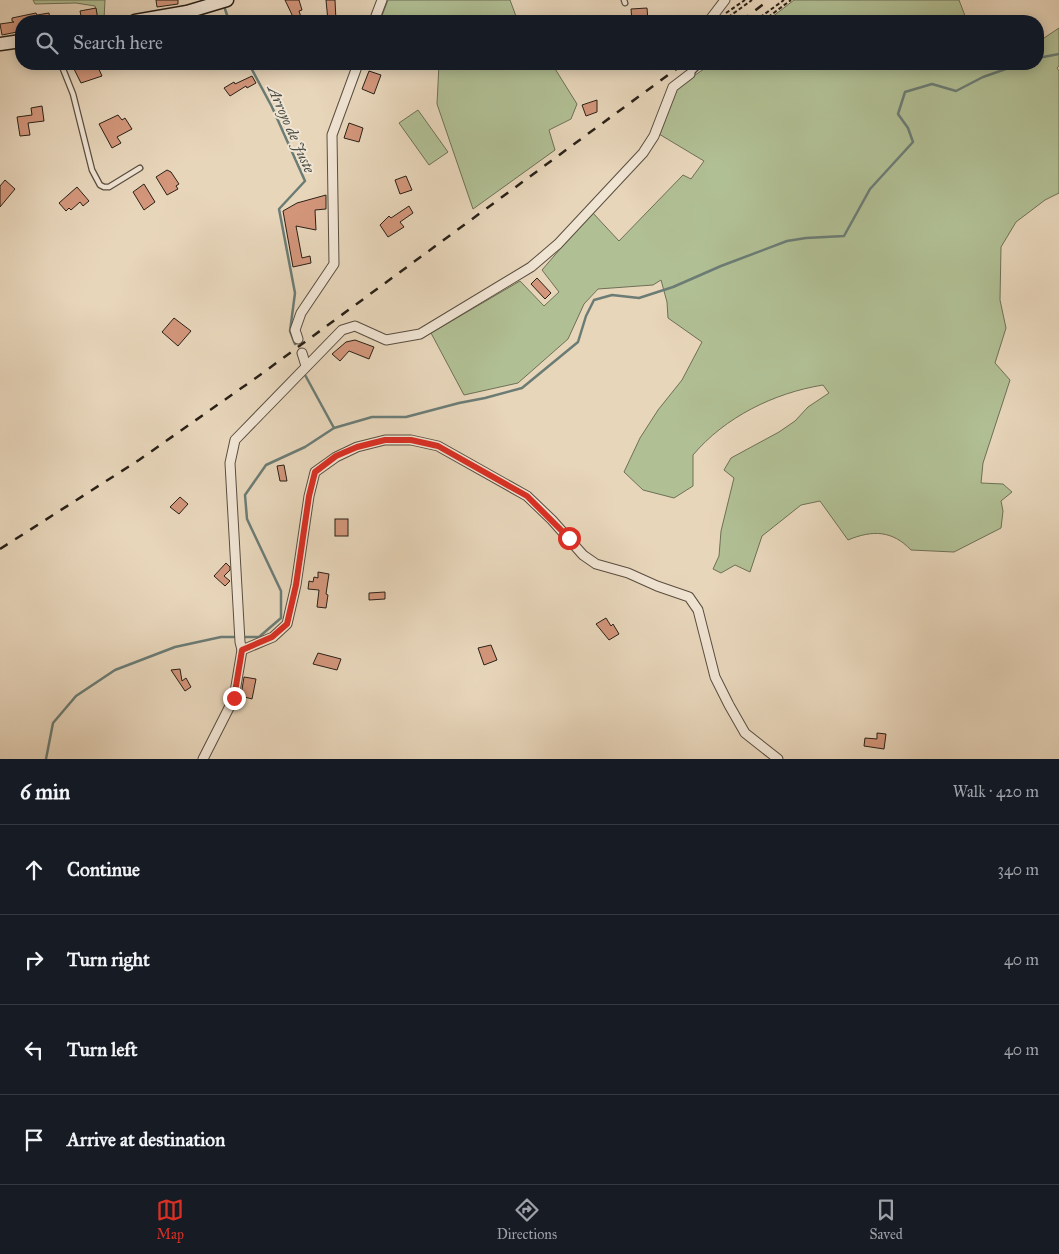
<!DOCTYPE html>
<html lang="en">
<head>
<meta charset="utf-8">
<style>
	body { margin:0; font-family:"IM FELL Great Primer",serif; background:#20242c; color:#f1f3f6 }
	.stop { position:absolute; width:15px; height:15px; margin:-11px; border:4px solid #d93025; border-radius:50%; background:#fff }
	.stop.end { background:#d93025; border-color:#fff; box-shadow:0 1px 5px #0008 }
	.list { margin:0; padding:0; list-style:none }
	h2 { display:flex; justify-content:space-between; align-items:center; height:65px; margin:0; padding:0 20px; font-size:21px }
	h2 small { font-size:16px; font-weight:400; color:#9ea1a6 }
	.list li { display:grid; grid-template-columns:32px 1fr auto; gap:15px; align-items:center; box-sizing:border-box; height:90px; padding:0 20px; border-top:1px solid #363941 }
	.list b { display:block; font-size:19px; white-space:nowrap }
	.list em { font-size:16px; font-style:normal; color:#9ea1a6 }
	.icon { flex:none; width:28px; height:28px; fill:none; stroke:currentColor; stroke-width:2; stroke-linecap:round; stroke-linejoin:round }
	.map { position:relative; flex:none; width:1059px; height:759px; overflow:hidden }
	.search { position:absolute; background:#171b24; box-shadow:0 2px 12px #0003; left:15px; right:15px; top:15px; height:55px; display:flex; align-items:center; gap:12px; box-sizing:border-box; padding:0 18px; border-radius:20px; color:#9ea1a6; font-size:19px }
	.sheet { height:425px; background:#171b24 }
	nav { display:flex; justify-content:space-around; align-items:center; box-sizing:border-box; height:70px; border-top:1px solid #363941; background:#171b24; font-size:14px; color:#9ea1a6 }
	nav a { display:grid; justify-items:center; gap:2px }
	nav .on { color:#d93025 }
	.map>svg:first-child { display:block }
</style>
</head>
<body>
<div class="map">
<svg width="1059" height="759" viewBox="0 0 1059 759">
	<rect width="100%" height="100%" fill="#e8d6bb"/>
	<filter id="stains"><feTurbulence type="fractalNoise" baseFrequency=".004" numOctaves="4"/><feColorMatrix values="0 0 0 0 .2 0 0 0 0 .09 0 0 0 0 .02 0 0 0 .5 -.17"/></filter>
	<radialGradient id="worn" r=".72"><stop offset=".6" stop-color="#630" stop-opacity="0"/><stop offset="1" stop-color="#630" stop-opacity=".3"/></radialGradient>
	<!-- green -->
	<g fill="#b1bf94" stroke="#6d7056">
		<path d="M33,0h72l-1,19 -6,1 -3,-14 -19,-3 -41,1z"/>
		<path d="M388,0h122l7,19 3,2h-140z"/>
		<path d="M794,0h165l8,21h-200z"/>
		<path d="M1059,28v38l-2,2 2,3v122l-14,7 -29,22 -15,25 -1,53 6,28 -11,35 15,17 -27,83 -2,20 22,1 9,8 -11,9 2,10 -2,17 -47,24 -43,-2c-19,-20 -39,-20 -63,-10l-28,-39 -19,4 -39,31 -12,36 -15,-7 -14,8 -8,-4 6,-13 2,-25 13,-53 -10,-8 7,-12 48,-26 16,-11 13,-14 21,-14 -6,-8c-49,8 -98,32 -130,70v31l-19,12 -31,-8 -19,-18 16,-34 18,-28 24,-30 20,-38 -34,-24 -1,-16 -6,-22 -8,5 -55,4 -14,15 -16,35 -50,44 -54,12 -33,-62 89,-52 24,25 15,-14 -17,-22 50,-58 27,29 64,-66 8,4 13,-18 -45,-27 19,-47 33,-23h327v-25l6,-1z"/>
		<path d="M439,64h113l25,40 -6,15 -22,11 6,20 -82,59 -36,-105z"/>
		<path d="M418,110l30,42 -19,13 -30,-42z"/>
	</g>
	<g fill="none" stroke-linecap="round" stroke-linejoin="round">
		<!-- stream -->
		<g stroke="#6b7c75" stroke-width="2.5">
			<path d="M225,9l4,12"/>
			<path d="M1038,58l21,-4"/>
			<path d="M249,64l23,43 33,74 -26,28 16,84 -5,38 5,13"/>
			<path d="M304,373l30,55"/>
			<path d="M46,759l7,-36 23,-27 39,-26 60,-23 46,-10h38l22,-19v-27l-34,-72 -2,-24 21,-30 39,-18 29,-19 38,-11h34l53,-14 26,-5 37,-10 56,-46 8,-26 8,-16 18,-5 27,3 34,-11 48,-21 66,-25 19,-3 38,-2 26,-47 43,-47 -5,-14 -10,-14 7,-22 27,-8 24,7 27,-14 37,-13"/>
		</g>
	</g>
	<!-- building -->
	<g fill="#d3967b" stroke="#292017">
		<path d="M156,0h22v4l-21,3z"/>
		<path d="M285,0h14l3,10 -3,1 2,6 -7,2z"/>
		<path d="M326,0h9l1,21h-8z"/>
		<path d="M96,8l2,12 -16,1 -2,-10z"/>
		<path d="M647,8l1,13h-16l-1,-12z"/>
		<path d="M36,13l1,2 12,-2 1,8h-29v12l-4,-1 -15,3 -2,-11 14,-2 -2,-1v-3z"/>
		<path d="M82,65h15l5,11 -21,7 -7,-14z"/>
		<path d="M369,71l12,4 -7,19 -12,-5z"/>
		<path d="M252,76l4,7 -9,5 -1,-2 -16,10 -6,-8 10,-6 1,2z"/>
		<path d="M597,100v12l-11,4 -4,-11z"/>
		<path d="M42,106l2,15 -16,2 2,12 -10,1 -3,-19 15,-2 -1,-7z"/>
		<path d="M118,115l4,5 3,-2 7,11 -15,8 4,6 -9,5 -13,-24z"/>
		<path d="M349,123l14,5 -4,14 -15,-4z"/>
		<path d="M167,170l4,2 8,12 -3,2 2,3 -11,6 -11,-18z"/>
		<path d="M406,176l6,14 -12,4 -5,-14z"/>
		<path d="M5,180l10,9 -15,18v-21z"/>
		<path d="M144,184l11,18 -11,8 -11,-18z"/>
		<path d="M77,187l12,14 -6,5 -3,-4 -9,8 -2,-2 -3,3 -7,-8z"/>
		<path d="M326,195v14l-11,1 1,20 -20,-4 6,32 8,-2 1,7 -18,4 -10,-56 14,-8z"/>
		<path d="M409,206l4,7 -13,9 4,5 -16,10 -8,-12 9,-9 2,2z"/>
		<path d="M537,278l14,15 -6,6 -14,-15z"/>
		<path d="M174,318l17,13 -13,15 -16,-14z"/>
		<path d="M355,340l19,7 -5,12 -20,-8 -9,10 -8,-7 14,-12z"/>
		<path d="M284,465l3,16h-7l-3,-15z"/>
		<path d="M180,497l8,7 -9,10 -9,-7z"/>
		<rect x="335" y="519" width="13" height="17"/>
		<path d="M226,563l4,4v3l-6,6 6,5 -5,5 -11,-10z"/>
		<path d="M318,572l11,2 -3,20 2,1 -2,13 -9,-1 2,-17 -11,-1 1,-8 4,1 1,-5 4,1z"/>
		<path d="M385,592v7l-16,1v-7z"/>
		<path d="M606,618l5,8 2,-2 6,10 -10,6 -13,-16z"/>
		<path d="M491,645l6,15 -13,5 -6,-17z"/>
		<path d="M318,653l23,6 -4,11 -24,-6z"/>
		<path d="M180,669l2,12 4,-3 5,9 -6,4 -14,-21z"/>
		<path d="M244,677l12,2 -4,20 -11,-3z"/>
		<path d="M877,733l9,1 -2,15 -20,-3 1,-8 12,1z"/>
	</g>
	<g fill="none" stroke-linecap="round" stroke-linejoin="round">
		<!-- lane casing -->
		<g stroke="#594e40" stroke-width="7">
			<g id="lane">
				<path d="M624,0l1,3"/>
				<path d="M61,64l12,30 19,76 8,15 4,2h5l31,-19"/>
				<path d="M690,74l10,-10"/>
			</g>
		</g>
		<!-- street casing -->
		<g stroke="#594e40" stroke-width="11">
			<g id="street">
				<path d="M374,21l8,-21"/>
				<path d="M709,21l16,-21"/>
				<path d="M298,339l-3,-9 6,-17 33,-49 -2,-129 26,-71"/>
				<path d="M302,353l4,13"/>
				<path d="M242,650l31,-13 14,-13 9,-39 13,-89 6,-24 21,-15 21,-10 28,-7h26l27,6 89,50 25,24 31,35 13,9 32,9 29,13 32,11 9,13 17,67 14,28 16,28 33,26"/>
				<path d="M203,759l31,-61 8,-48 -2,-8 -10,-179 5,-23 107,-110 13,-4 31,14 34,-6 111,-67 27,-23 85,-91 11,-17 19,-49 17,-13"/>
			</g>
		</g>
		<!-- secondary casing -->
		<g stroke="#292017" stroke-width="15">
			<g id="secondary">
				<path d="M135,21l52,-9 40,-12"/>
				<path d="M0,44l21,-3"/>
			</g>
		</g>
		<!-- path -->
		<g stroke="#292017" stroke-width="2" stroke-dasharray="4 2.5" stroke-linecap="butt">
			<path d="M726,13l19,-13"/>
			<path d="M723,21l29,-21"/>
			<path d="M755,21l29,-21"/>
			<path d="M763,21l28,-21"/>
		</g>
		<!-- lane -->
		<use href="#lane" stroke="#f0e4d3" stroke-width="4.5"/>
		<!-- street -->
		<use href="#street" stroke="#f0e4d3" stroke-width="9"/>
		<!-- secondary -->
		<use href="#secondary" stroke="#f0e4d3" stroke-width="12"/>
		<!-- rail -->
		<g stroke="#292017" stroke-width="2.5" stroke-dasharray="9 9" stroke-linecap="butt">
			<path d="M741,21l28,-21"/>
			<path d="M0,549l139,-89 121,-85 423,-311"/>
		</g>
	</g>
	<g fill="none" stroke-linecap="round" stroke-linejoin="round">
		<!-- route -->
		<path stroke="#d93025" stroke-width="6" d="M234,698l8,-48 30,-13 15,-13 9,-39 13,-89 6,-24 21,-16 21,-9 28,-7h26l27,6 89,50 42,42"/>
	</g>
	<g text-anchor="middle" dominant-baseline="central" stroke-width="4" stroke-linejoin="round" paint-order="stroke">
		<!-- water labels -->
		<g font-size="15" font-style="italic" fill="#4a4e46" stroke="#f0e4d3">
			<text transform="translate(291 129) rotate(66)">Arroyo de Juste</text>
		</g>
	</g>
	<rect width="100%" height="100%" filter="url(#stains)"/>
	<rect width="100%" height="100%" fill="url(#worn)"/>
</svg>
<div class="stop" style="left:569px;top:538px"></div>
<div class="stop end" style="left:234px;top:698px"></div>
<div class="search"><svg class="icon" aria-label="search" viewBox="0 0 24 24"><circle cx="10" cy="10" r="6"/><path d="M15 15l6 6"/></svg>Search here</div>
</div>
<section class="sheet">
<h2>6 min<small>Walk · 420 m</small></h2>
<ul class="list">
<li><svg class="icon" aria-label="ahead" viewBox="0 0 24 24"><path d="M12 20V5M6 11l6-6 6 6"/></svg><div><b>Continue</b></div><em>340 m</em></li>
<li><svg class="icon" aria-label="right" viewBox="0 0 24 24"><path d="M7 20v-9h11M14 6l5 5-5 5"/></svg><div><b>Turn right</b></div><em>40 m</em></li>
<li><svg class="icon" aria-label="left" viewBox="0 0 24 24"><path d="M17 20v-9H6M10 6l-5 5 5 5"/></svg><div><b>Turn left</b></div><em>40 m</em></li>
<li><svg class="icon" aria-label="arrive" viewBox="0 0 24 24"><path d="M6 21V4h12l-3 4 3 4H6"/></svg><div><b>Arrive at destination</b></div></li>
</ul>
</section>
<nav>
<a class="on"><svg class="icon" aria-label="map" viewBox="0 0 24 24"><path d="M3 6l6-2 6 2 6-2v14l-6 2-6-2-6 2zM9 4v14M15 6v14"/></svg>Map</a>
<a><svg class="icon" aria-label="directions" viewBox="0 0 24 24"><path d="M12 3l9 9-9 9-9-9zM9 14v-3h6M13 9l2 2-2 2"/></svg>Directions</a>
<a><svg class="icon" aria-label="saved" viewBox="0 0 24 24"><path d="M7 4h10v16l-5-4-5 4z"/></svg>Saved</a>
</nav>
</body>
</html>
